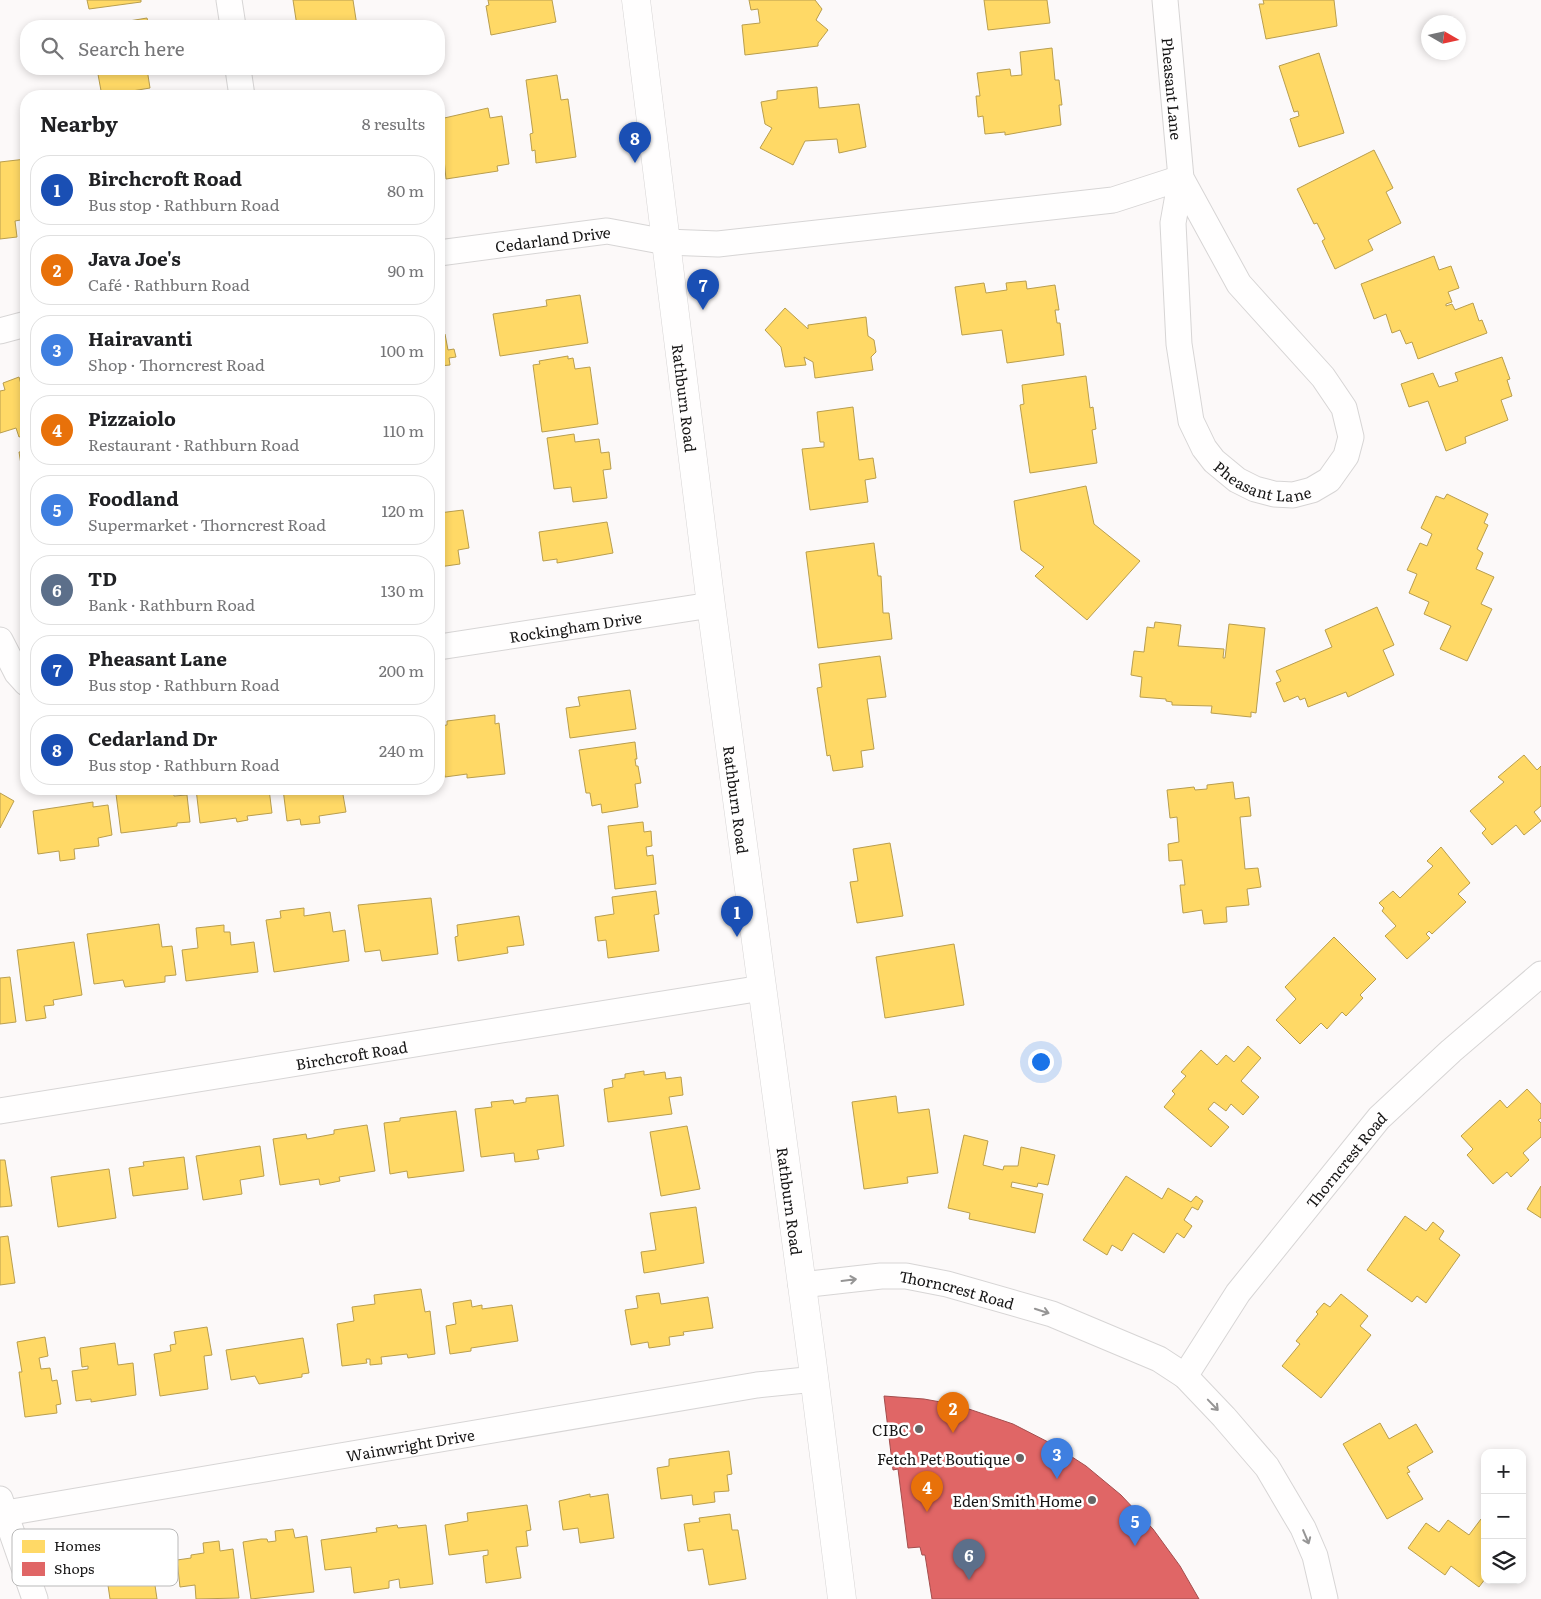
<!DOCTYPE html>
<html lang="en">
<head>
<meta charset="utf-8">
<style>
	body { margin:0; font-family:Literata,serif; background:#f2f2f2; color:#202124 }
	.controls { position:absolute; right:15px; bottom:15px; display:grid; overflow:hidden; border-radius:10px; box-shadow:0 2px 8px #0003 }
	.controls button { width:45px; height:45px; display:grid; place-items:center; padding:0; border:0; border-bottom:1px solid #e0e0e0; background:#fff; color:#202124; font:25px sans-serif }
	.compass { position:absolute; left:1421px; top:15px; width:45px; height:45px; border-radius:50%; background:#fff; box-shadow:0 2px 8px #0003; rotate:99deg }
	.you { position:absolute; left:1040px; top:1061px; width:18px; height:18px; margin:-12px; border:4px solid #fff; border-radius:50%; background:#1a73e8; box-shadow:0 0 0 8px #1a73e833 }
	.badge { display:grid; place-items:center; width:32px; height:32px; border-radius:50%; background:#666565; color:#fff; font-size:16px; font-weight:700 }
	.pin { position:absolute; translate:-50% -41px; filter:drop-shadow(0 1px 2px #0008) }
	.pin::after { content:''; position:absolute; top:26px; width:18px; height:15px; background:inherit; clip-path:polygon(0 0,100% 0,50% 100%) }
	.list { margin:0; padding:0; list-style:none }
	h2 { display:flex; justify-content:space-between; align-items:center; height:65px; margin:0; padding:0 20px; font-size:21px }
	h2 small { font-size:16px; font-weight:400; color:#757577 }
	.list li { display:grid; grid-template-columns:32px 1fr auto; gap:15px; align-items:center; box-sizing:border-box; height:70px; margin:0 10px 10px; padding:0 10px; border:1px solid #e0e0e0; border-radius:20px }
	.list b { display:block; font-size:19px; white-space:nowrap }
	.list p { margin:0; font-size:16px; white-space:nowrap; color:#757577 }
	.list em { font-size:16px; font-style:normal; color:#757577 }
	.icon { flex:none; width:28px; height:28px; fill:none; stroke:currentColor; stroke-width:2; stroke-linecap:round; stroke-linejoin:round }
	.map { position:relative; flex:none; width:1541px; height:1599px; overflow:hidden }
	.search { position:absolute; background:#fff; box-shadow:0 2px 8px #0003; left:20px; top:20px; width:425px; height:55px; display:flex; align-items:center; gap:12px; box-sizing:border-box; padding:0 18px; border-radius:20px; color:#757577; font-size:19px }
	.panel { position:absolute; background:#fff; box-shadow:0 2px 8px #0003; left:20px; top:90px; width:425px; height:705px; border-radius:20px }
	.map>svg:first-child { display:block }
</style>
</head>
<body>
<div class="map">
<svg width="1541" height="1599" viewBox="0 0 1541 1599">
	<rect width="100%" height="100%" fill="#fcf9f9"/>
	<!-- homes -->
	<g fill="#ffd966" stroke="#b99e4e">
		<path d="M87,0h54v2l-52,7z"/>
		<path d="M293,0h60l4,26h-60z"/>
		<path d="M488,0h64l4,22 -65,13 -5,-29 3,-1z"/>
		<path d="M749,0h66l7,9 -6,11 12,10 -10,13v3l-73,9 -3,-30 18,-2 -2,-14 -7,1z"/>
		<path d="M984,0h63l3,23 -62,7z"/>
		<path d="M1263,0h71l3,26 -71,13 -7,-35h5z"/>
		<path d="M147,18l2,8h-50z"/>
		<path d="M1052,48l3,32h4l3,25h-3l2,20 -56,10v-3l-20,2 -2,-18 -5,1 -2,-21h4l-3,-23 33,-4 1,7 11,-1 -2,-23z"/>
		<path d="M1319,53l25,80 -45,14 -9,-28 9,-3 -1,-5 -4,1 -15,-46z"/>
		<path d="M97,69h50l3,19 -48,8z"/>
		<path d="M557,75l4,25 7,-1 8,58 -40,6 -1,-13 -3,1 -2,-17 3,-1 -7,-53z"/>
		<path d="M817,87l2,21 40,-4 7,43 -27,6 -2,-14 -32,2 -12,24 -33,-17 12,-20 -7,-4 -4,-22 16,-3v-8z"/>
		<path d="M488,108l2,10 12,-2 7,48 -12,2 1,5 -52,8 -6,-60z"/>
		<path d="M1374,150l19,38 -7,4 15,31 -33,17 5,10 -38,19 -13,-28 3,-2 -8,-16 -3,1 -17,-35z"/>
		<path d="M26,159v60l-11,2 2,16 -17,2v-77z"/>
		<path d="M1434,256l5,14 12,-4 8,22 -11,4 4,10 -6,2v2l6,-2 3,6 18,-7 6,18 3,-1 5,13 -69,26 -6,-17 -6,2 -6,-14 -8,3 -6,-19 -12,5 -13,-35z"/>
		<path d="M1026,281l1,8 28,-4 4,25h-4l2,13h3l4,32 -57,8 -5,-33 -40,5 -7,-48 29,-4 2,10 21,-3 -1,-7z"/>
		<path d="M580,295l8,48 -88,13 -7,-42 54,-8 -1,-6z"/>
		<path d="M785,308l23,21v-4l58,-8 2,19 6,4 2,12 -5,5 2,13 -58,8 -2,-16 -9,-5 2,8 -21,2 -4,-20 -16,-17z"/>
		<path d="M445,334l3,16 6,-1 2,8 -7,1 1,7 -11,1v-31z"/>
		<path d="M568,356v3l5,-1 2,11 15,-2 8,57 -56,8 -9,-67 7,-1 -1,-3z"/>
		<path d="M1502,357l8,22 -3,1 5,16 -11,4 7,20 -43,17 1,6 -20,8 -18,-50 -19,6 -8,-23 32,-11 6,14 19,-6 -3,-8z"/>
		<path d="M1086,376l4,32 3,-1 3,22 -4,1 5,33 -67,10 -10,-68 4,-1 -2,-19z"/>
		<path d="M19,377l2,7 5,-2v53l-7,2 -3,-9 -16,5v-42l5,-1 -2,-7z"/>
		<path d="M853,407l6,53 14,-2 3,20 -11,2 3,22 -58,8 -8,-61 22,-2v-5h-4l-3,-30z"/>
		<path d="M574,434l1,8 24,-3 2,14 8,-1 2,17 -8,1 4,28 -34,4 -2,-15 -17,2 -7,-51z"/>
		<path d="M26,451v45l-7,-44z"/>
		<path d="M1086,486l8,38 46,37 -53,59 -52,-44 9,-9 -23,-17 -7,-49z"/>
		<path d="M1447,494l41,20 -4,9 4,2 -11,24 6,4 -7,16 18,8 -13,27 11,5 -25,52 -27,-12 11,-23 -27,-12 5,-12 -20,-9 8,-19 -10,-4 13,-27 7,3 5,-12 -11,-6 15,-32 8,3z"/>
		<path d="M463,510l6,38 -11,2 2,14 -21,3v-54z"/>
		<path d="M607,522l6,31 -56,10v-4l-14,2 -4,-29z"/>
		<path d="M874,543l4,33h3l2,37h6l3,26 -74,9 -12,-96z"/>
		<path d="M1377,607l17,38 -11,5 11,25 -46,22 -2,-5 -38,15 -3,-9 -5,2 -2,-4 -14,6 -8,-19 5,-2 -5,-10 56,-24 -7,-17z"/>
		<path d="M1155,622l26,3 -3,21 46,3 -1,9h2l4,-34 36,4 -9,85 -5,-1v5l-40,-4 1,-7 -40,-1v-3l-6,-1v-2l-26,-2 2,-20 -11,-2 3,-24 10,1 3,-25 7,1z"/>
		<path d="M880,656l6,41 -19,2 7,50 -13,2 2,16 -30,4 -3,-16 -3,1 -10,-68 5,-1 -3,-23z"/>
		<path d="M630,690l6,39 -66,9 -4,-30 14,-2 -2,-9z"/>
		<path d="M495,715v9l4,-1 6,51 -38,4v-4l-22,3 -2,-15 -4,1v-37l8,-1v-4z"/>
		<path d="M635,742l2,17h-2l1,7h2l3,17 -6,1 3,23 -36,6 -1,-9 -9,2 -2,-13h-4l-7,-43z"/>
		<path d="M1524,755l13,15 4,-4v40l-7,6 7,9 -17,14 -8,-10 -24,20 -10,-12 4,-4 -16,-18 34,-29 -6,-5z"/>
		<path d="M1233,782l2,17 14,-2 2,19 -11,1 5,52 13,-1 3,19 -14,2 2,16 -23,2 1,15 -23,2 -2,-14 -19,3 -3,-28h5l-3,-25 -13,1 -1,-17 11,-2 -2,-25 -7,1 -3,-28 27,-3 1,3 12,-1v-4z"/>
		<path d="M156,789h17l1,7 13,-1 3,27 -13,1v3l-56,7 -5,-39z"/>
		<path d="M196,789h73l3,24 -25,3 1,4 -11,2 -1,-4 -36,5z"/>
		<path d="M283,789h59l4,23 -27,4 1,7 -19,2 -1,-6 -13,2z"/>
		<path d="M0,793l14,8 -14,27z"/>
		<path d="M93,802v5l15,-2 4,30 -14,3 1,8 -25,3 1,10 -15,2 -1,-10 -21,3 -5,-43z"/>
		<path d="M643,822l1,10 7,-1 1,15 -6,1 1,9 6,-1 3,29 -41,5 -7,-63z"/>
		<path d="M890,843l13,73 -46,7 -7,-41 8,-1 -5,-32z"/>
		<path d="M1441,847l29,36 -12,11 8,8 -34,32 -3,-3 -3,3 4,4 -23,21 -22,-23 11,-10 -14,-15 2,-3 -5,-5 14,-12 7,7 33,-32 -6,-5z"/>
		<path d="M656,891l3,23 -5,1 5,36 -51,7 -2,-18 -8,1 -3,-24 19,-3 -2,-17z"/>
		<path d="M431,898l7,56 -56,7 -2,-11 -15,2 -7,-47z"/>
		<path d="M304,908v8l26,-4 3,20 12,-2 4,31 -75,11 -8,-52 15,-2 -1,-7z"/>
		<path d="M519,916l5,29 -17,2 1,6 -50,8 -3,-24 3,-1 -1,-11z"/>
		<path d="M159,924l3,23 10,-1 4,29 -11,1v6l-40,5 -2,-7 -29,4 -7,-50z"/>
		<path d="M224,925v7h6l1,13 23,-3 4,30 -72,9 -4,-31 16,-2 -2,-20z"/>
		<path d="M1334,937l42,42 -16,16 3,3 -17,18 -4,-4 -15,17 -6,-6 -21,21 -24,-24 20,-21 -11,-12z"/>
		<path d="M74,942l8,53 -29,5 1,5 -10,1 2,12 -20,3 -9,-71z"/>
		<path d="M954,944l10,61 -79,13 -9,-61z"/>
		<path d="M10,977l6,45 -16,2v-46z"/>
		<path d="M1248,1046l13,12 -20,23 18,16 -16,18 -12,-11 -5,7 -12,-9 -6,7 21,18 -18,20 -47,-40 11,-13 -3,-3 14,-15 -5,-4 20,-22 16,15 9,-10 8,7z"/>
		<path d="M644,1071v4l21,-3 1,7 15,-2 2,18 -14,2 3,17 -64,8 -4,-33 9,-2 -1,-7 13,-2v-4z"/>
		<path d="M1527,1089l14,15v14l-3,2 3,3v14l-18,16 6,7 -18,17 -4,-5 -14,12 -26,-29 6,-6 -12,-13 39,-36 7,8z"/>
		<path d="M558,1095l6,51 -27,4 2,9 -24,3 -1,-9 -33,4 -6,-48 17,-2 -1,-5 22,-2 1,4 12,-2v-4z"/>
		<path d="M896,1096l2,17 31,-4 9,64 -31,4 1,6 -44,6 -12,-87z"/>
		<path d="M456,1111l8,60 -56,7 -1,-7 -17,3 -6,-51 16,-2v-3z"/>
		<path d="M367,1125l8,46 -36,6 1,4 -20,4 -1,-6 -39,6 -7,-46 33,-5 1,5 27,-5v-4z"/>
		<path d="M687,1126l13,63 -39,7 -11,-64z"/>
		<path d="M964,1135l24,6 -5,24 20,5 1,-4h14l3,-19 34,8 -7,30 -10,-2 -1,4 -25,-5 -1,5 32,7 -8,39 -66,-14 1,-6 -22,-5z"/>
		<path d="M260,1146l4,30 -24,4 2,14 -39,6 -7,-44z"/>
		<path d="M184,1157l4,32 -55,7 -4,-28 15,-2 -1,-4z"/>
		<path d="M0,1160h5l7,46 -12,1z"/>
		<path d="M109,1169l7,49 -58,9 -7,-50z"/>
		<path d="M1126,1176l36,23 6,-11 23,14 5,-6 7,5 -5,9 -6,-3 -8,13 8,6 -8,12 -7,-5 -13,20 -31,-20 -11,18 -10,-6 -5,10 -24,-15z"/>
		<path d="M1541,1186v32l-14,-9z"/>
		<path d="M696,1207l8,56 -60,10 -3,-21 15,-2 -6,-37z"/>
		<path d="M1405,1216l21,15 7,-9 11,9 -5,8 21,16 -34,48 -9,-7 -5,6 -45,-32z"/>
		<path d="M8,1236l7,47 -15,2v-48z"/>
		<path d="M421,1289l4,23 5,-1 5,43 -27,4 -1,-4 -26,3 1,7h-2l-10,1v-6h-4l1,4 -25,3 -5,-42 17,-3 -2,-14 23,-3 -1,-9z"/>
		<path d="M659,1293l2,11 47,-7 5,31 -30,4 1,3 -15,2 1,8 -21,3 -1,-6 -17,3 -6,-35 13,-2 -2,-12z"/>
		<path d="M1341,1294l27,22 -8,10 11,9 -50,63 -39,-32 18,-22 -4,-3 22,-27 -2,-2 8,-9 6,4z"/>
		<path d="M471,1300l1,7 10,-2v4l30,-4 6,36 -47,7v3l-21,3 -4,-28 10,-2 -3,-21z"/>
		<path d="M207,1327l5,28 -8,1 4,33 -48,7 -6,-42 17,-3 -1,-6 6,-1 -2,-12z"/>
		<path d="M45,1337l3,19 -9,2 2,11 9,-1 2,13 5,-1 4,24 -5,1 1,8 -32,4 -6,-45h3l-5,-30z"/>
		<path d="M303,1338l6,35 -7,1v3l-43,7 -4,-8 -24,4 -5,-30z"/>
		<path d="M115,1343l3,22 15,-2 3,32 -45,7v-3l-15,2 -4,-30 16,-2v-3l-6,1 -2,-19z"/>
		<path d="M1380,1423l9,16 27,-15 17,28 -26,15 3,5 -3,1 16,26 -36,20 -44,-75z"/>
		<path d="M729,1451l3,23 -5,1 2,16 -15,1 1,10 -22,3 -1,-10 -31,4 -4,-31 12,-2v-7z"/>
		<path d="M590,1494v3l18,-3 6,44 -34,5 -2,-15 -15,2 -4,-29z"/>
		<path d="M527,1505l4,25 -5,1 2,15 -12,1 5,31 -35,5 -3,-27 5,-1v-5l-39,5 -4,-30 23,-4 -1,-8z"/>
		<path d="M730,1514l2,16h6l8,49 -37,6 -6,-36 -15,2 -4,-27 16,-2 -1,-4z"/>
		<path d="M1481,1519l4,3v57l-6,8 -28,-21 -6,9 -37,-27 18,-25 13,9 9,-12 21,15z"/>
		<path d="M397,1525l1,3 28,-3 7,59 -33,4 -1,-9 -10,2v7l-35,5 -3,-26 -26,3 -4,-30 56,-8 -1,-4z"/>
		<path d="M293,1529l2,9 12,-2 7,56 -63,7 -8,-57 18,-3h6l1,3 8,-1 -1,-10z"/>
		<path d="M219,1541l1,10 13,-2 6,49 -43,1 -1,-14 -15,2 -3,-27 14,-2v-3l13,-2 -1,-10z"/>
		<path d="M133,1556l1,5 17,-3 6,41h-47l-5,-34 18,-3 -1,-4z"/>
	</g>
	<!-- shops -->
	<path fill="#e06666" stroke="#a34e4e" d="M884,1396l40,3 33,6 56,19 39,20 34,22 35,29 32,34 27,37 19,33h-267l-7,-44h-3l-2,-8 -12,1 -10,-79 -5,1z"/>
	<g fill="none" stroke-linecap="round" stroke-linejoin="round">
		<!-- minor casing -->
		<g stroke="#d7d5d5" stroke-width="27">
			<g id="minor">
				<path d="M229,0l4,26"/>
				<path id="s1" d="M1165,0l16,178 -8,45 6,121 12,77 13,27 10,13 23,19 18,9 19,5 19,1 19,-5 17,-10 17,-24 5,-19 -7,-29 -21,-31 -84,-93 -58,-106"/>
				<path d="M238,69l4,27"/>
				<path id="s2" d="M439,253l168,-22 59,11 52,2 395,-44 68,-22"/>
				<path d="M0,331l26,-7"/>
				<path d="M0,640l17,33 9,10"/>
				<path id="s3" d="M439,647l272,-42"/>
				<path id="s4" d="M0,1111l762,-123"/>
				<path id="s5" d="M801,1285l80,-9h25l41,8 105,30 107,45 26,17 39,41 43,50 36,61 12,28 10,43"/>
				<path id="s6" d="M1185,1376l53,-83 141,-175 72,-67 90,-77"/>
				<path d="M0,1499l35,100"/>
				<path id="s7" d="M6,1513l751,-128 58,-6"/>
			</g>
		</g>
		<!-- tertiary casing -->
		<g stroke="#d7d5d5" stroke-width="29">
			<g id="tertiary">
				<path id="s8" d="M636,0l75,605 101,755 30,239"/>
			</g>
		</g>
		<!-- minor -->
		<use href="#minor" stroke="#fffefe" stroke-width="25"/>
		<!-- tertiary -->
		<use href="#tertiary" stroke="#fffefe" stroke-width="28"/>
	</g>
	<!-- one-way arrows -->
	<defs><path id="oneway-shaft" d="M-6 0H5M1.5-3L5.5 0L1.5 3" fill="none" stroke-width="1.6" stroke-linecap="round" stroke-linejoin="round" transform="scale(1.25)"/></defs>
	<g stroke="#969595">
		<use href="#oneway-shaft" transform="translate(849 1280) rotate(-7)"/>
		<use href="#oneway-shaft" transform="translate(1042 1311) rotate(18)"/>
		<use href="#oneway-shaft" transform="translate(1213 1405) rotate(46)"/>
		<use href="#oneway-shaft" transform="translate(1306 1537) rotate(67)"/>
	</g>
	<!-- markers -->
	<g fill="#666565" stroke="#fff" stroke-width="2">
		<circle cx="919" cy="1429" r="5"/>
		<circle cx="1020" cy="1458" r="5"/>
		<circle cx="1092" cy="1500" r="5"/>
	</g>
	<g text-anchor="middle" dominant-baseline="central" stroke-width="5" stroke-linejoin="round" paint-order="stroke">
		<!-- street labels -->
		<g font-size="15" fill="#161515" stroke="#fff">
			<text stroke="none"><textPath href="#s1" startOffset="89">Pheasant Lane</textPath></text>
			<text stroke="none"><textPath href="#s2" startOffset="115">Cedarland Drive</textPath></text>
			<text stroke="none"><textPath href="#s8" startOffset="401">Rathburn Road</textPath></text>
			<text stroke="none"><textPath href="#s1" startOffset="525">Pheasant Lane</textPath></text>
			<text stroke="none"><textPath href="#s3" startOffset="138">Rockingham Drive</textPath></text>
			<text stroke="none"><textPath href="#s8" startOffset="806">Rathburn Road</textPath></text>
			<text stroke="none"><textPath href="#s4" startOffset="356">Birchcroft Road</textPath></text>
			<text stroke="none"><textPath href="#s6" startOffset="270">Thorncrest Road</textPath></text>
			<text stroke="none"><textPath href="#s8" startOffset="1211">Rathburn Road</textPath></text>
			<text stroke="none"><textPath href="#s5" startOffset="158">Thorncrest Road</textPath></text>
			<text stroke="none"><textPath href="#s7" startOffset="410">Wainwright Drive</textPath></text>
		</g>
		<!-- poi labels -->
		<g font-size="15" fill="#161515" stroke="#fff" text-anchor="end">
			<text x="909" y="1429">CIBC</text>
			<text x="1010" y="1458">Fetch Pet Boutique</text>
			<text x="1082" y="1500">Eden Smith Home</text>
		</g>
	</g>
	<!-- legend -->
	<rect x="12" y="1529" width="166" height="57" rx="8" fill="#fff" stroke="#b9b9b9" stroke-width="1"/>
	<rect x="22" y="1540" width="23" height="13" fill="#ffd966"/>
	<rect x="22" y="1562" width="23" height="14" fill="#e06666"/>
	<g font-size="14" fill="#161515">
		<text x="54" y="1551">Homes</text>
		<text x="54" y="1574">Shops</text>
	</g>
</svg>
<div class="controls">
<button>+</button>
<button>−</button>
<button><svg class="icon" aria-label="layers" viewBox="0 0 24 24"><path d="M12 4l9 5-9 5-9-5zM3 14l9 5 9-5"/></svg></button>
</div>
<svg class="compass" viewBox="-18 -18 36 36"><path d="M0-13l5 13h-10z" fill="#e53935"/><path d="M0 13l5-13h-10z" fill="#757577"/></svg>
<div class="you"></div>
<div class="pin badge" style="left:737px;top:937px;background:#1a4fb4">1</div>
<div class="pin badge" style="left:953px;top:1433px;background:#e8710a">2</div>
<div class="pin badge" style="left:1057px;top:1479px;background:#3f7fe0">3</div>
<div class="pin badge" style="left:927px;top:1512px;background:#e8710a">4</div>
<div class="pin badge" style="left:1135px;top:1546px;background:#3f7fe0">5</div>
<div class="pin badge" style="left:969px;top:1580px;background:#5c6f8a">6</div>
<div class="pin badge" style="left:703px;top:310px;background:#1a4fb4">7</div>
<div class="pin badge" style="left:635px;top:163px;background:#1a4fb4">8</div>
<div class="search"><svg class="icon" aria-label="search" viewBox="0 0 24 24"><circle cx="10" cy="10" r="6"/><path d="M15 15l6 6"/></svg>Search here</div>
<section class="panel">
<h2>Nearby<small>8 results</small></h2>
<ul class="list">
<li><span class="badge" style="background:#1a4fb4">1</span><div><b>Birchcroft Road</b><p>Bus stop · Rathburn Road</p></div><em>80 m</em></li>
<li><span class="badge" style="background:#e8710a">2</span><div><b>Java Joe's</b><p>Café · Rathburn Road</p></div><em>90 m</em></li>
<li><span class="badge" style="background:#3f7fe0">3</span><div><b>Hairavanti</b><p>Shop · Thorncrest Road</p></div><em>100 m</em></li>
<li><span class="badge" style="background:#e8710a">4</span><div><b>Pizzaiolo</b><p>Restaurant · Rathburn Road</p></div><em>110 m</em></li>
<li><span class="badge" style="background:#3f7fe0">5</span><div><b>Foodland</b><p>Supermarket · Thorncrest Road</p></div><em>120 m</em></li>
<li><span class="badge" style="background:#5c6f8a">6</span><div><b>TD</b><p>Bank · Rathburn Road</p></div><em>130 m</em></li>
<li><span class="badge" style="background:#1a4fb4">7</span><div><b>Pheasant Lane</b><p>Bus stop · Rathburn Road</p></div><em>200 m</em></li>
<li><span class="badge" style="background:#1a4fb4">8</span><div><b>Cedarland Dr</b><p>Bus stop · Rathburn Road</p></div><em>240 m</em></li>
</ul>
</section>
</div>
</body>
</html>
